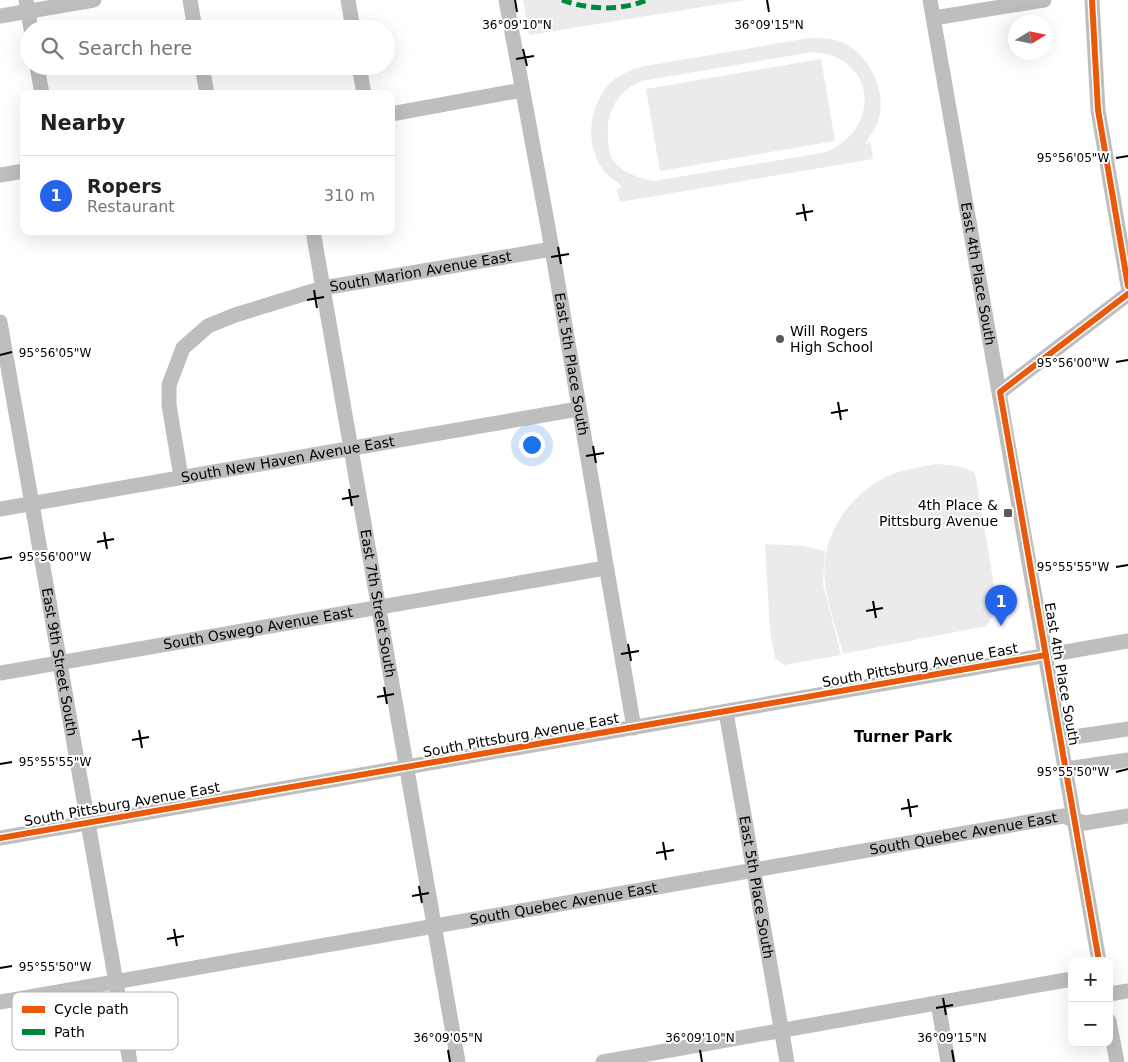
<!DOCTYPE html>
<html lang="en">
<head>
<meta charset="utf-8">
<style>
	body { margin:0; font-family:"DejaVu Sans",sans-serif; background:#f6f6f6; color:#222 }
	.controls { position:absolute; right:15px; bottom:15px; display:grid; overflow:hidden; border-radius:10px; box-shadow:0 5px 20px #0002 }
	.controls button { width:45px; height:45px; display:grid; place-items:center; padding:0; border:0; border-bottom:1px solid #e0e0e0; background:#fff; color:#222; font:25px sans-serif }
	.compass { position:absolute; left:1008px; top:15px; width:45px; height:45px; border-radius:50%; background:#fff; box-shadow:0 5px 20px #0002; rotate:80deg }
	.you { position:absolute; left:531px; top:444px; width:18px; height:18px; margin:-12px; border:4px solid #fff; border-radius:50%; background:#1a73e8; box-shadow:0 0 0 8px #1a73e833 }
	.badge { display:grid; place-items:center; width:32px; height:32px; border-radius:50%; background:#2563eb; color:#fff; font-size:16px; font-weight:700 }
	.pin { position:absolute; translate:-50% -41px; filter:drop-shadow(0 1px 2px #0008) }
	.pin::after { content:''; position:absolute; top:26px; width:18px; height:15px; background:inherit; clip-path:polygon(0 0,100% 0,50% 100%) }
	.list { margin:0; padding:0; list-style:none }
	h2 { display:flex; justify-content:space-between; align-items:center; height:65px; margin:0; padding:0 20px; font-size:21px }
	h2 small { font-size:16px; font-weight:400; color:#767676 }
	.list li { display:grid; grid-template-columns:32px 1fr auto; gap:15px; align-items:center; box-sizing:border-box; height:80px; padding:0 20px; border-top:1px solid #e0e0e0 }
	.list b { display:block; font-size:19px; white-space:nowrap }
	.list p { margin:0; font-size:16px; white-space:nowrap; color:#767676 }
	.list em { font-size:16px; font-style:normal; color:#767676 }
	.icon { flex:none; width:28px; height:28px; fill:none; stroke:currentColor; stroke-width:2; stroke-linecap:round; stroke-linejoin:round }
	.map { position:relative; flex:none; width:1128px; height:1062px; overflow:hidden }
	.search { position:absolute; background:#fff; box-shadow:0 5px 20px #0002; left:20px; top:20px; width:375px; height:55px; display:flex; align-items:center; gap:12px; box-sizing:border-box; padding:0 18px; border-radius:28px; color:#767676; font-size:19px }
	.panel { position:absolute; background:#fff; box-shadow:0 5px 20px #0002; left:20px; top:90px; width:375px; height:145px; border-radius:10px }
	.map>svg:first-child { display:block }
</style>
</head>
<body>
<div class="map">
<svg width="1128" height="1062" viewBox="0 0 1128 1062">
	<rect width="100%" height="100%" fill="#fff"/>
	<!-- green -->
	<g fill="#ebebeb" fill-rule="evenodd">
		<path d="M523,0h223l-217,35z"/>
		<path d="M809,38c11,0 25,0 35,5 27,14 45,52 33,81 -3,7 -8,13 -12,20l6,-1 2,16 -253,43 -3,-13 6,-2c-5,-5 -13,-9 -18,-15 -21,-25 -17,-65 5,-89 8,-8 19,-12 30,-16zM813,52c62,4 70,74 14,100l-173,29c-16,-3 -34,-9 -43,-24 -2,-5 -3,-14 -3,-20 -2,-25 9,-45 33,-56z"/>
		<path d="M821,59l14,82 -175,30 -14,-82z"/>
		<path d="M938,464l19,2 18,6 23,137 -12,17 -143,28c-6,-23 -15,-47 -18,-71 -6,-44 22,-87 61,-106 17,-8 34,-10 52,-13z"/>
		<path d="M765,544l38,2 22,5 -2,33 18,71 -57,10 -9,-7 -5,-27z"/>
	</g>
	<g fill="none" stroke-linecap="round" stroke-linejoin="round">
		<!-- minor -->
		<g stroke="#bebebe" stroke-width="15">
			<path d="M26,0l5,29"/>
			<path d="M190,0l5,29"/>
			<path d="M348,0l5,29"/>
			<path id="s1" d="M506,0l46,249 82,479"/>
			<path id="s2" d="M930,0l169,961"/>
			<path d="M1092,0l6,110 30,176"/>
			<path d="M0,16l94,-16"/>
			<path d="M934,18l110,-18"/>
			<path d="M37,66l5,28"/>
			<path d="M202,66l5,28"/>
			<path d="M359,66l5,28"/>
			<path d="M391,114l131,-24"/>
			<path d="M0,175l24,-4"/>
			<path id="s3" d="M313,231l145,831"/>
			<path id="s4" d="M0,322l130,740"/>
			<path d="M1000,392l128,-98"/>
			<path id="s5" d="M181,477l-12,-72v-20l14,-37 25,-22 27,-11 88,-27 229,-39"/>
			<path id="s6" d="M0,509l578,-100"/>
			<path id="s7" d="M0,673l605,-105"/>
			<path id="s8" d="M726,712l61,350"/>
			<path d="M1060,739l68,-10"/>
			<path d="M1066,769l62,-9"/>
			<path d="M0,838l1128,-197"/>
			<path d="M1109,994l19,-3"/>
			<path id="s9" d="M0,1002l1063,-186 22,7 43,-7"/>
			<path d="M938,1003l10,59"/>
			<path d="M1109,1021l8,41"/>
			<path d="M603,1062l469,-83"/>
		</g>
		<!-- quiet -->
		<path stroke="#00873e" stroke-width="5" stroke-dasharray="10 5" stroke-linecap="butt" d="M562,0c27,10 58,11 85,0"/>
		<!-- cycleway casing -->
		<g stroke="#fff" stroke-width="9">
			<g id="cycleway">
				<path d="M1092,0l6,110 30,176"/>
				<path d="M0,838l1046,-183"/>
				<path d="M1099,961l-99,-569 128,-98"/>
			</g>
		</g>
		<!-- cycleway -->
		<use href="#cycleway" stroke="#e8590c" stroke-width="6"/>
	</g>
	<!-- ticks -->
	<path fill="none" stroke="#000" stroke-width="2" d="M515,0l2,12M767,0l2,12M523,49l4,17M516,59l18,-3M1116,158l12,-2M803,204l3,17M796,214l17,-3M558,247l3,17M551,257l18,-3M314,290l3,18M307,300l17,-3M0,355l12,-3M1116,362l12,-2M838,402l3,18M831,413l17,-3M593,446l3,17M586,456l18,-3M349,489l3,17M342,499l17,-3M104,532l3,17M97,542l17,-3M0,559l12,-2M1116,567l12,-2M873,601l3,17M866,611l17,-3M628,644l3,17M621,654l18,-3M384,687l3,17M377,697l17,-3M139,730l3,18M132,740l17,-3M0,764l12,-2M1116,772l12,-3M908,799l3,18M901,809l17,-3M663,842l3,18M656,853l18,-3M419,886l3,17M412,896l17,-3M174,929l3,17M167,939l17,-3M0,968l12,-2M943,998l3,17M936,1008l17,-3M448,1050l2,12M700,1050l2,12M952,1050l2,12"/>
	<!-- markers -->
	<g fill="#595959" stroke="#fff" stroke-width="2">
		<circle cx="780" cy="339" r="5"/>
		<rect x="1003" y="508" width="10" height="10" rx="2.5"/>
	</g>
	<g text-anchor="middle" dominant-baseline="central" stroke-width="4" stroke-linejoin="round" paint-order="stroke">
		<!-- street labels -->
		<g font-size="14" fill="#000" stroke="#fff">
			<text stroke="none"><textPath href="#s5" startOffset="386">South Marion Avenue East</textPath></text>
			<text stroke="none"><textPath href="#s2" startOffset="278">East 4th Place South</textPath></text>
			<text stroke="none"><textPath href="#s1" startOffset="370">East 5th Place South</textPath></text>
			<text stroke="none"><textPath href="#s6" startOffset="292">South New Haven Avenue East</textPath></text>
			<text stroke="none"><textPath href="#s3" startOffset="378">East 7th Street South</textPath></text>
			<text stroke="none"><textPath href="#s7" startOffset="262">South Oswego Avenue East</textPath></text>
			<text stroke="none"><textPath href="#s4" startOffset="345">East 9th Street South</textPath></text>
			<text transform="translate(920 665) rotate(-10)">South Pittsburg Avenue East</text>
			<text transform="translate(1062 674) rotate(80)">East 4th Place South</text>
			<text transform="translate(521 735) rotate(-10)">South Pittsburg Avenue East</text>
			<text transform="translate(122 804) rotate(-10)">South Pittsburg Avenue East</text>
			<text stroke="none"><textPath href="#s9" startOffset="978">South Quebec Avenue East</textPath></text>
			<text stroke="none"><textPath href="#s8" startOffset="178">East 5th Place South</textPath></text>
			<text stroke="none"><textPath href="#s9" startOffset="572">South Quebec Avenue East</textPath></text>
		</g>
		<!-- poi labels -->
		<g font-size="14" fill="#000" stroke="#fff" text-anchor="start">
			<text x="790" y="331">Will Rogers<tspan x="790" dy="16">High School</tspan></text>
			<text x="998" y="505" text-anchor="end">4th Place &amp;<tspan x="998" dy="16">Pittsburg Avenue</tspan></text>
		</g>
		<!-- neighbourhood labels -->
		<g font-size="15" font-weight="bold" fill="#000" stroke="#fff">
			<text x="903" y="737">Turner Park</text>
		</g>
	</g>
	<!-- legend -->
	<rect x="12" y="992" width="166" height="58" rx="8" fill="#fff" stroke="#b2b2b2" stroke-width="1"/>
	<rect x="22" y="1006" width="23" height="7" fill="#e8590c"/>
	<rect x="22" y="1029" width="23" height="6" fill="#00873e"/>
	<g font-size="14" fill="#000">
		<text x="54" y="1014">Cycle path</text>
		<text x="54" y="1037">Path</text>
	</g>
	<g font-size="12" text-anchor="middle" fill="#000" stroke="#fff" stroke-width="4" stroke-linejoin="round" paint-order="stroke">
		<text x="517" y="29">36°09'10"N</text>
		<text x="769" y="29">36°09'15"N</text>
		<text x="1073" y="162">95°56'05"W</text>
		<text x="55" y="357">95°56'05"W</text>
		<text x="1073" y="367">95°56'00"W</text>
		<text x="55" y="561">95°56'00"W</text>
		<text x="1073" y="571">95°55'55"W</text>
		<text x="55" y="766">95°55'55"W</text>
		<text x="1073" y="776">95°55'50"W</text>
		<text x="55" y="971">95°55'50"W</text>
		<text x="448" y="1042">36°09'05"N</text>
		<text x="700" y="1042">36°09'10"N</text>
		<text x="952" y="1042">36°09'15"N</text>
	</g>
</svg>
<div class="controls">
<button>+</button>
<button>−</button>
</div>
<svg class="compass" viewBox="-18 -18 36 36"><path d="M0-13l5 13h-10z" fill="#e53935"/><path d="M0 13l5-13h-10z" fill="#767676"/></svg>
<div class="you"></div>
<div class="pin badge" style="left:1001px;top:626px">1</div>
<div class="search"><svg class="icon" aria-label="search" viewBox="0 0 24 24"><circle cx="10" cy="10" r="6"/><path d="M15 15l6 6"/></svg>Search here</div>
<section class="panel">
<h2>Nearby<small></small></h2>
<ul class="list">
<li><span class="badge">1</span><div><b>Ropers</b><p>Restaurant</p></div><em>310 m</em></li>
</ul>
</section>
</div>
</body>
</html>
